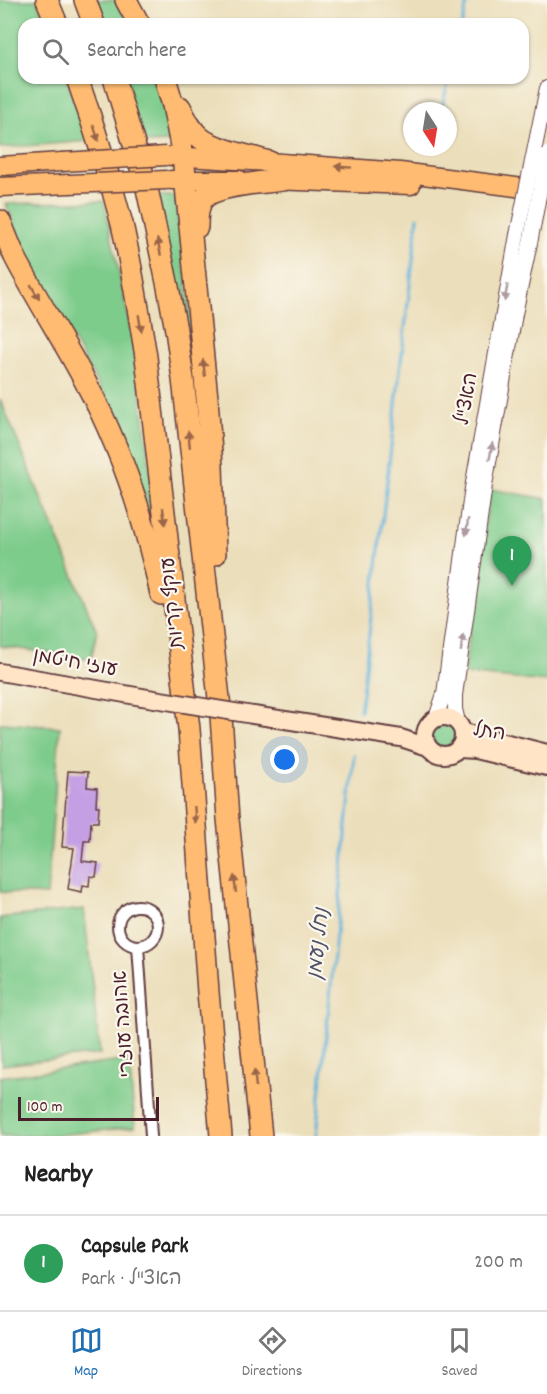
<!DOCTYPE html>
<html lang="en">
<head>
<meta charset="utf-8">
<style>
	body { margin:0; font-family:Dekko,"Playpen Sans Hebrew",sans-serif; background:#f2f2f2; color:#222 }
	.compass { position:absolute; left:403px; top:102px; width:54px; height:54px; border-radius:50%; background:#fff; box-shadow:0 2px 4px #0004; rotate:168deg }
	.scale { position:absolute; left:18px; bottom:15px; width:141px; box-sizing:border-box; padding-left:6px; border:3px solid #4a1f2b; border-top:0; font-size:16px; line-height:21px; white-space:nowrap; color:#4a1f2b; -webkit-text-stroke:4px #fbf7ec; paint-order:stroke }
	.you { position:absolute; left:285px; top:760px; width:21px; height:21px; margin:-15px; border:4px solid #fff; border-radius:50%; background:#1a73e8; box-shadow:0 0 0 9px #1a73e833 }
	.badge { display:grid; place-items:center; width:39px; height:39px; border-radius:50%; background:#1f6fb2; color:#fff; font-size:20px; font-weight:700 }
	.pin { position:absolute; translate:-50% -50px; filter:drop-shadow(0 2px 3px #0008) }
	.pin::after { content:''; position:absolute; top:32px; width:21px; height:18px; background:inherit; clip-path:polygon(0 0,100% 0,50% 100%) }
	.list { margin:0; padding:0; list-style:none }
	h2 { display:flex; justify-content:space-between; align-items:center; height:78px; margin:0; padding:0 24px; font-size:26px }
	h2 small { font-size:20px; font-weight:400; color:#767676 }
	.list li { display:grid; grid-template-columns:39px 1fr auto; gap:18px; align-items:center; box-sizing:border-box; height:96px; padding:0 24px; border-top:2px solid #e0e0e0 }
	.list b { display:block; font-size:22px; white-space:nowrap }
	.list p { margin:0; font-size:20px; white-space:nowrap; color:#767676 }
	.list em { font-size:20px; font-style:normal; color:#767676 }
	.icon { flex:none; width:33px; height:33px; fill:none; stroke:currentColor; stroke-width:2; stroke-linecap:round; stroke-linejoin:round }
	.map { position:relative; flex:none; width:547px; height:1136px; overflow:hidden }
	.search { position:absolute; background:#fff; box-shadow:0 2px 4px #0004; left:18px; right:18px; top:18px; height:66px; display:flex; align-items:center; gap:15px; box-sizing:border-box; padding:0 21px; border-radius:18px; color:#767676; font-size:22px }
	.sheet { height:174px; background:#fff }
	nav { display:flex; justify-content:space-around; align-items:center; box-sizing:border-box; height:84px; border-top:2px solid #e0e0e0; background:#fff; font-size:16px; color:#767676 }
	nav a { display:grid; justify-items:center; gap:3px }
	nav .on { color:#1f6fb2 }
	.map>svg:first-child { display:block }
</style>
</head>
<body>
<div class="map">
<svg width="547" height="1136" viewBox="0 0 547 1136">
	<rect width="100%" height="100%" fill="#fbf7ec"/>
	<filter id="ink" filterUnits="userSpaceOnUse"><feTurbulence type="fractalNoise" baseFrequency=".0167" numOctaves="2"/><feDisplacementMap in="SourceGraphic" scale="12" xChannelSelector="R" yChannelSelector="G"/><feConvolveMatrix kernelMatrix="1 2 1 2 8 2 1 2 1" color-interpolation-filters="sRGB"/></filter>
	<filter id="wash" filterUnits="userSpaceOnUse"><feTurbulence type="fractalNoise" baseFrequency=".008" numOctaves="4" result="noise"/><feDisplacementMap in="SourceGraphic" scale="24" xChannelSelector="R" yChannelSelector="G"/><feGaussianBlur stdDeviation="1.35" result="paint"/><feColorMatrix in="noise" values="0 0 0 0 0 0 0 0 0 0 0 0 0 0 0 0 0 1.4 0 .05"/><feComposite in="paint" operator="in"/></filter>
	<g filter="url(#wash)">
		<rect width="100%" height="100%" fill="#ebdeba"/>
		<!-- green -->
		<g fill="#7ecc8c" stroke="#64765c" stroke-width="1.5">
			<path d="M0,0h37l9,24h-22v54h42l23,63 -89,7z"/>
			<path d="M92,0h23l14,24h-28z"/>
			<path d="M121,78h36l13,64 -25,1z"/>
			<path d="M158,196h17l19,144 12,124z"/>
			<path d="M104,201l24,115 12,71 23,185c-13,-46 -23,-95 -41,-140 -9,-22 -22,-44 -34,-65 -29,-54 -61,-106 -82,-163z"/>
			<path d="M0,399l97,233 -6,27 -91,-13z"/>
			<path d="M490,489l57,10v183l-83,-8z"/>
			<circle cx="444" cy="736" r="14"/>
			<path d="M0,723l60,4 -13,168 -47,-3z"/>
			<path d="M84,909l16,145 -98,11 -2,-19v-128z"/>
			<path d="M129,1060l6,67 -87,9h-48v-59z"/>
		</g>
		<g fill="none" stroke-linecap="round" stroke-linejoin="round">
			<!-- stream -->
			<g stroke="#5fb1da" stroke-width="3">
				<path d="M462,24l6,-24"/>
				<path d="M441,111l8,-33"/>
				<path d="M432,149l1,-2"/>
				<path d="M360,711l58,-494"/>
				<path d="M316,1136l38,-381"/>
			</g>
		</g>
		<g id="blocks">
			<!-- building -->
			<path fill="#c59fe4" d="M68,771l20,1 -1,15 10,1 -1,18h3l-1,16h-7l-1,19h-6l-2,20 16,2 -2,14 -6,-1 -1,10 -6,-1 -1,7 -14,-3 6,-41 -12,-1z"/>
		</g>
	</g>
	<g filter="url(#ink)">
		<use href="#blocks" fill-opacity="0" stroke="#623c40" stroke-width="1.5"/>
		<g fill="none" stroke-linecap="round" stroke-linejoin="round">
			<!-- minor casing -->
			<g stroke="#623c40" stroke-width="14">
				<g id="minor">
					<circle cx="138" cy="926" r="20"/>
					<path d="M138,946l13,190"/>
				</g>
			</g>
			<!-- tertiary casing -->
			<g stroke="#623c40" stroke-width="16">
				<g id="tertiary">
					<path d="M537,137l10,-49"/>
					<path d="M436,718l8,-24 27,-200 46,-259"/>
					<path d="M458,722l-3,-13v-14l30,-210 30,-171 16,-76"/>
				</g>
			</g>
			<!-- secondary casing -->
			<g stroke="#623c40" stroke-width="20">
				<g id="secondary">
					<path d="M0,672l142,25"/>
					<path d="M253,715l148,23 27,9"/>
					<circle cx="444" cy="736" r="19"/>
					<path d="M464,732l83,21"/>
					<path d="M459,749l16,1 72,17"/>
				</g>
			</g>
			<!-- trunk casing -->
			<g stroke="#623c40" stroke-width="21">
				<g id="trunk">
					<path d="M171,156l98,6 131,10 147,19"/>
					<path d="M0,166l62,-4"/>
					<path d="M171,180h69"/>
					<path d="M270,180l141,5"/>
					<path d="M0,187l69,-3"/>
				</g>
			</g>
			<!-- motorway casing -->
			<g stroke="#623c40" stroke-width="24">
				<g id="motorway">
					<path d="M47,0l10,24"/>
					<path d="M85,0l9,24"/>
					<path d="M126,0l13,24"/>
					<path d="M77,78c17,48 32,97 45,146 10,44 17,89 24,133l43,372 19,263 13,144"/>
					<path d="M114,78l32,106 22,103 8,43 7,49 38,337 7,103 33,317"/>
					<path d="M165,78l8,27 10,51 24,242 5,68 3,88"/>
					<path d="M180,107c6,13 13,27 25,34 17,10 46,15 64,21"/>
					<path d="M0,221c5,12 10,26 16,38 22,42 48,82 70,124 36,67 59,137 75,211"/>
					<path d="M197,227c0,-8 0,-19 5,-27 13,-16 61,-17 81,-20"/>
				</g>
			</g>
			<!-- minor -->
			<use href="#minor" stroke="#fff" stroke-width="10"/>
			<!-- tertiary -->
			<use href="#tertiary" stroke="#fff" stroke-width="14"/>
			<!-- secondary -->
			<use href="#secondary" stroke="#ffe4c6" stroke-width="16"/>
			<!-- trunk -->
			<use href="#trunk" stroke="#febb71" stroke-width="18"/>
			<!-- motorway -->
			<use href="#motorway" stroke="#febb71" stroke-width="21"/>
			<!-- tertiary-bridge casing -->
			<g stroke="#623c40" stroke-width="16" stroke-linecap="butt">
				<g id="tertiary-bridge">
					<path d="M517,235l20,-98"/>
					<path d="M531,238l16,-84"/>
				</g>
			</g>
			<!-- secondary-bridge casing -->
			<g stroke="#623c40" stroke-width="20" stroke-linecap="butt">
				<path id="secondary-bridge" d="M142,697l111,18"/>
			</g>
			<!-- trunk-bridge casing -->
			<g stroke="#623c40" stroke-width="21" stroke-linecap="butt">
				<g id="trunk-bridge">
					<path d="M62,162l104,-6"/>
					<path d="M69,184l98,-4"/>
				</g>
			</g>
			<!-- tertiary-bridge -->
			<use href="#tertiary-bridge" stroke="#fff" stroke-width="14"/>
			<!-- secondary-bridge -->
			<use href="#secondary-bridge" stroke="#ffe4c6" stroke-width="16"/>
			<!-- trunk-bridge -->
			<use href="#trunk-bridge" stroke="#febb71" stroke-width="18"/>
		</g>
		<!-- one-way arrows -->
		<defs><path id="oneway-solid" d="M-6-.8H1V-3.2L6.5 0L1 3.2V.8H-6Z" transform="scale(1.5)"/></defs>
		<g fill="#9b654a">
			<use href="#oneway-solid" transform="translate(96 133) rotate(72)"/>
			<use href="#oneway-solid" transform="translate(343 167) rotate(-176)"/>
			<use href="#oneway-solid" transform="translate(159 247) rotate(-102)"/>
			<use href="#oneway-solid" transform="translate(35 292) rotate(60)"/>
			<use href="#oneway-solid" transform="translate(140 323) rotate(81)"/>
			<use href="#oneway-solid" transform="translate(204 368) rotate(-96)"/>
			<use href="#oneway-solid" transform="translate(189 439) rotate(-96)"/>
			<use href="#oneway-solid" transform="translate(164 516) rotate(83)"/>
			<use href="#oneway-solid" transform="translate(195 815) rotate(86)"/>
			<use href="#oneway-solid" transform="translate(235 884) rotate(-96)"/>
			<use href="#oneway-solid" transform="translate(255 1078) rotate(-96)"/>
		</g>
		<g fill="#ae9aa0">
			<use href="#oneway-solid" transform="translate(506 293) rotate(101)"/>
			<use href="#oneway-solid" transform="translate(491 451) rotate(-80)"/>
			<use href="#oneway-solid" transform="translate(467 527) rotate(98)"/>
			<use href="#oneway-solid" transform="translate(462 643) rotate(-82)"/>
		</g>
	</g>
	<g text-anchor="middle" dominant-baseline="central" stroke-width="4.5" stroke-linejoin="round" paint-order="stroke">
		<!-- street labels -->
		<g font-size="20" fill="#4a1f2b" stroke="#fbf7ec">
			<text transform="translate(468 399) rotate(-80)">האצ"ל</text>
			<text transform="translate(174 603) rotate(-96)">עוקף קריות</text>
			<text transform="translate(75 664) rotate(10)">עוזי חיטמן</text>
			<text transform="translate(489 733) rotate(9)">התל</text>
			<text transform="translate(125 1024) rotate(-94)">אהובה עוזרי</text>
		</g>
		<!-- water labels -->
		<g font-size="21" font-style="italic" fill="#515268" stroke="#fbf7ec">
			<text transform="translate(320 944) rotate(-84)">נחל נעמן</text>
		</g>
	</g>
</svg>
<svg class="compass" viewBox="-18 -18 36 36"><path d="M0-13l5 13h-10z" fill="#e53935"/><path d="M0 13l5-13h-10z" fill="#767676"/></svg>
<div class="scale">100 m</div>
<div class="you"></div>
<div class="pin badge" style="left:512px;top:586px;background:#2e9e5b">1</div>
<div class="search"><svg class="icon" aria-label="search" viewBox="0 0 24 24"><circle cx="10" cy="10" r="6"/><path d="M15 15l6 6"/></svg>Search here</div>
</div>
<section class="sheet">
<h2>Nearby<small></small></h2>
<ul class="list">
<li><span class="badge" style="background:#2e9e5b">1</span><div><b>Capsule Park</b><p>Park · האצ&quot;ל</p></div><em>200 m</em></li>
</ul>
</section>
<nav>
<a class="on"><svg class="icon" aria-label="map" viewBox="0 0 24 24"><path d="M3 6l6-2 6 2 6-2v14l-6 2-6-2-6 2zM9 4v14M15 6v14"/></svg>Map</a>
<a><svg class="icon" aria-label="directions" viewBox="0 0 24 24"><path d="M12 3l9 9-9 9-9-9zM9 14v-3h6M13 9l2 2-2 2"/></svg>Directions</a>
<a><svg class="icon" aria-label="saved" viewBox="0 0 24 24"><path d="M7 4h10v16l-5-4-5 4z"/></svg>Saved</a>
</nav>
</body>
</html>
